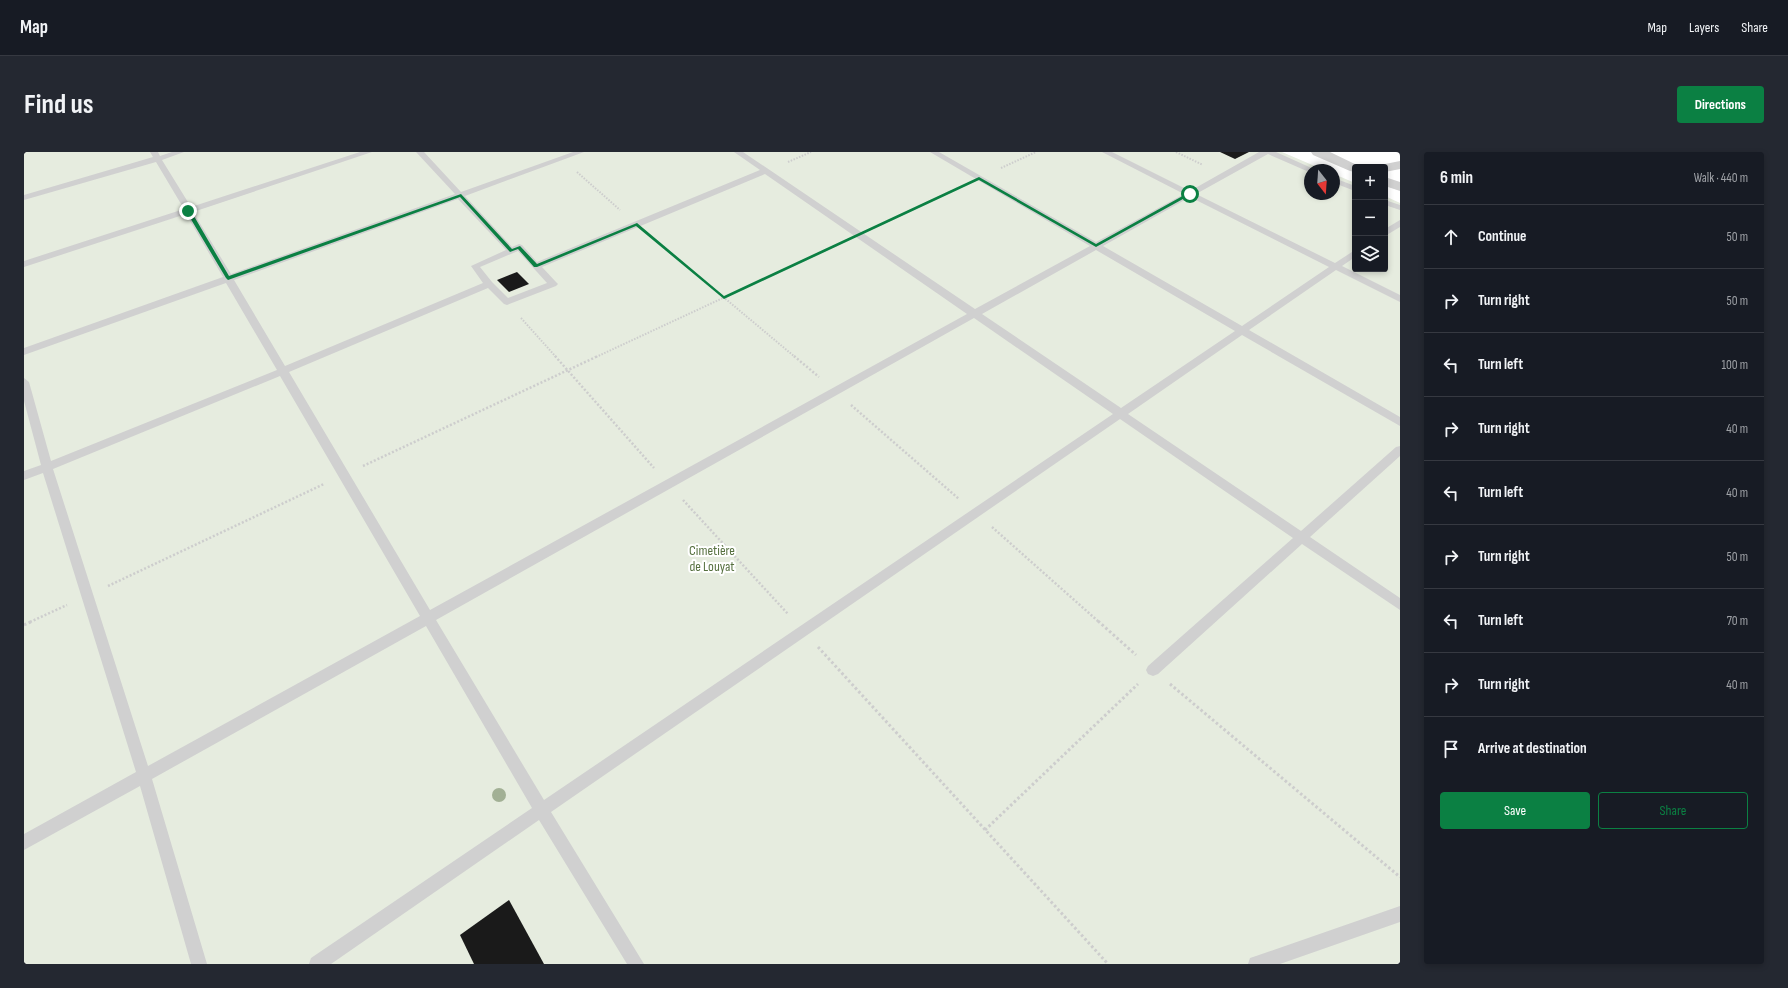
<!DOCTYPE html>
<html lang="en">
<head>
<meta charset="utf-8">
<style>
	body { margin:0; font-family:"Sofia Sans Condensed",sans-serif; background:#242831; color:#f1f3f6 }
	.controls { position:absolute; right:12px; top:12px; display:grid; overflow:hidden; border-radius:4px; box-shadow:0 2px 6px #0003 }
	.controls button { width:36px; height:36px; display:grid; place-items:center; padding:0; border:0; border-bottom:1px solid #363941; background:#171b24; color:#f1f3f6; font:20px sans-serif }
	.compass { position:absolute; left:1280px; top:12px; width:36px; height:36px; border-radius:50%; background:#171b24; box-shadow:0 2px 6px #0003; rotate:163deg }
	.stop { position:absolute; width:12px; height:12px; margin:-9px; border:3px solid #0b8043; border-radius:50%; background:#fff }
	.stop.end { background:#0b8043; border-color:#fff; box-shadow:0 1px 4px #0008 }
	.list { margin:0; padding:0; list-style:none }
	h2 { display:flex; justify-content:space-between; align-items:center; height:52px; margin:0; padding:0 16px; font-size:17px }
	h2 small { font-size:13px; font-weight:400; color:#9ea1a6 }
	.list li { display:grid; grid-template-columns:26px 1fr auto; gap:12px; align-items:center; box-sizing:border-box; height:64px; padding:0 16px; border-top:1px solid #363941 }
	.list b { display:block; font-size:15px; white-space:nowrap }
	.list em { font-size:13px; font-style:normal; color:#9ea1a6 }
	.actions { display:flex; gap:8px; padding:12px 16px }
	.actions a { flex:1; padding:9px 0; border:1px solid #0b8043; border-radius:4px; text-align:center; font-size:14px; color:#0b8043 }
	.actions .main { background:#0b8043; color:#fff }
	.icon { flex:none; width:22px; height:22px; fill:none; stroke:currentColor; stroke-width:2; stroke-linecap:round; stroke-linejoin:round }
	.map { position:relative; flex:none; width:1376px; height:812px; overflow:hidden; border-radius:4px }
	header { display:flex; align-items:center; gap:24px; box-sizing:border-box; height:56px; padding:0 20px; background:#171b24; border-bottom:1px solid #363941 }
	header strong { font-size:19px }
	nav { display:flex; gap:22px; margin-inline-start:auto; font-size:14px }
	.intro { display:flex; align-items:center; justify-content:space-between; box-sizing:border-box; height:96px; padding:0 24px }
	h1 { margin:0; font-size:28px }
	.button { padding:10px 18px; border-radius:4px; background:#0b8043; color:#fff; font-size:14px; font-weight:700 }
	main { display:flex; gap:24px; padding:0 24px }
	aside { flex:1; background:#171b24; border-radius:4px; box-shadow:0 2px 6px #0003 }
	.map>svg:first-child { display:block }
</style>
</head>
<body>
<header>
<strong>Map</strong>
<nav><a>Map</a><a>Layers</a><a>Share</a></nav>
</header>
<div class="intro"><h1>Find us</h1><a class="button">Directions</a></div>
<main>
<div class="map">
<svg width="1376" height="812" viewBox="0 0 1376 812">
	<rect width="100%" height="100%" fill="#fff"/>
	<!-- green -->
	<path fill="#e6ecdf" d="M0,0h1258l42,18h-14v24h24v-20l21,9v86h30v-73l15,7v761h-1376z"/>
	<!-- building -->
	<g fill="#1a1a1a">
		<path d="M1196,0h29l-14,7z"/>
		<path d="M493,120l12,12 -20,8 -12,-12z"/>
		<path d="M485,748l35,64h-70l-14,-29z"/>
	</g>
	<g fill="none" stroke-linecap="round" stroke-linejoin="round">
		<!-- path-far2 -->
		<g stroke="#cdcdcd" stroke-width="2" stroke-dasharray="1.5 1.5" stroke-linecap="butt">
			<path d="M1152,0l27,13"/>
			<path d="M764,10l23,-10"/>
			<path d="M977,16l35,-16"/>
			<path d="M553,20l43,38"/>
			<path d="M856,73l78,-37"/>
			<path d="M630,87l141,118"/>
			<path d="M497,166l35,39"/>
			<path d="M572,205l241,-112"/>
		</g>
		<!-- path-far1 -->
		<g stroke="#cdcdcd" stroke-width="2.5" stroke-dasharray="2 2" stroke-linecap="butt">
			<path d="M531,204l99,112"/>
			<path d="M770,204l25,21"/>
			<path d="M827,253l108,94"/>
			<path d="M339,314l235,-110"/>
			<path d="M659,348l105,114"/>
			<path d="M968,375l107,95"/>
			<path d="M84,434l216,-102"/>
			<path d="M6,470l37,-17"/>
		</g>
		<!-- path -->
		<g stroke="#cdcdcd" stroke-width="3" stroke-dasharray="2.5 2.5" stroke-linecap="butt">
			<path d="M1074,469l38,34"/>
			<path d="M0,473l9,-4"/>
			<path d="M794,495l290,317"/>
			<path d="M1146,532l230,193"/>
			<path d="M961,678l153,-146"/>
		</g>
		<!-- lane -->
		<g fill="#d0d0d0" fill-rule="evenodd">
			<path d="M126,0h8l2,4 12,-4h12l-22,8 29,47 169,-55h12l-179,60 38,62 224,-80 -39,-42h8l37,40 112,-40h11l-119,44 47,51 7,-3 3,1 15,17 223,-92 -26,-18h9l232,157 115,-63 -160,-94h9l157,90 88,-48 -82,-42h10l78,39 69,-39h17l40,18h-6l-1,2 -41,-18 -72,40 139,69 20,-13v7l-13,9 58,29v7l-64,-32 -87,60 151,87v9l-158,-91 -114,79 173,117 95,-84 4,-1v10l-90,81 90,61v12l-98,-66 -144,130 -5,2 -5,-2 -2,-4 2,-4 145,-128 -173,-119 -569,393 93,152h-17l-88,-144 -208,144h-22l2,-6 221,-150 -106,-182 -274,153 55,185h-16l-51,-178 -116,64v-16l112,-62 -93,-299 -19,7v-9l17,-6 -17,-64v-23l5,4 22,79 226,-91 -51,-87 -202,72v-7l199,-71 -37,-63 -162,53v-6l160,-52 -28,-47 -132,38v-5l129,-38zM741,22l202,140 -537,296 -141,-238 199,-84 16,16 3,1 49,-19 2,-2 -2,-2 -14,-15zM1166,45l139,70 -87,59 -139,-80zM434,47l48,51 -35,16 12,17 -198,83 -51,-86zM1072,98l139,81 -114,77 -139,-94zM494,99l29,32 -39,15 -16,-16 -12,-15zM950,166l139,96 -569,386 -108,-180zM256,224l140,240 -272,150 -95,-297z"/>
			<path d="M1310,26l21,8v5l-21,-8z"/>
			<path d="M1361,48l15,5v5l-15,-5z"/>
			<path d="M1376,68v7l-15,9v-7z"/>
			<path d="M1376,754v16l-120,42h-32l2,-6 6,-2z"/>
		</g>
		<!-- street -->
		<g fill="#d0d0d0" fill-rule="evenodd">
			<path d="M1287,0h19l31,15h-6v5l-5,-1 -37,-16z"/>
			<path d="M1376,9v8l-15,3v-5h-6l1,-2z"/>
			<path d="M1361,25l15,5v9l-15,-5z"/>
		</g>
	</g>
	<!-- trees -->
	<circle fill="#a2b095" cx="475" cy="643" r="7"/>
	<!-- route -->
	<path fill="#0b8043" d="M955,25l117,67 92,-51 4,1 -96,53 -117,-67 -255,119 -88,-73 -99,41h-3l-16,-18 -8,3 -50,-55 -232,83 -2,-2 -40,-67 2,-1 3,1 38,65 232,-82 51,55 8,-3 17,18 100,-41 87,73z"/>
	<g text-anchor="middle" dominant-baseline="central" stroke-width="4" stroke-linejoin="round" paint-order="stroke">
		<!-- park labels -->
		<g font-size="14" fill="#56703f" stroke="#fff">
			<text x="688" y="398">Cimetière<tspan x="688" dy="16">de Louyat</tspan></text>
		</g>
	</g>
</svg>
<div class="controls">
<button>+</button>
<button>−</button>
<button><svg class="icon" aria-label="layers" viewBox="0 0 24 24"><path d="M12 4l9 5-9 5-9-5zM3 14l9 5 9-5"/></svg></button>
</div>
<svg class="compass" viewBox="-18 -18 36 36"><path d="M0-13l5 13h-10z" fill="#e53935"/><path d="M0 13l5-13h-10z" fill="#9ea1a6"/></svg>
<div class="stop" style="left:1166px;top:42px"></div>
<div class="stop end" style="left:164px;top:59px"></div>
</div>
<aside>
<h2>6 min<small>Walk · 440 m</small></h2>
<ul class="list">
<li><svg class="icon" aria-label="ahead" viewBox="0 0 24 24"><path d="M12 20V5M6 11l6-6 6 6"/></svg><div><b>Continue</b></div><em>50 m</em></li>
<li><svg class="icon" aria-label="right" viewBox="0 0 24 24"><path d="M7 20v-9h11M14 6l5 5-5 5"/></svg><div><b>Turn right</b></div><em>50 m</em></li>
<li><svg class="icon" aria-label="left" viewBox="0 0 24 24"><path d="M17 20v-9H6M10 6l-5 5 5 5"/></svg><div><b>Turn left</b></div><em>100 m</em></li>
<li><svg class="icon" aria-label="right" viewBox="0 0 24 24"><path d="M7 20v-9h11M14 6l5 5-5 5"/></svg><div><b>Turn right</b></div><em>40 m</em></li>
<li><svg class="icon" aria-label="left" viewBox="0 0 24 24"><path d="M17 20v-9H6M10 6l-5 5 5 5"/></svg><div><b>Turn left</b></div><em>40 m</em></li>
<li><svg class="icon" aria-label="right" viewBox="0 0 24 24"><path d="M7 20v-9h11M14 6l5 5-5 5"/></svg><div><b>Turn right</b></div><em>50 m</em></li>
<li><svg class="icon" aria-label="left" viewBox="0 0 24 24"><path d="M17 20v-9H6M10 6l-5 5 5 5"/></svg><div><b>Turn left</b></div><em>70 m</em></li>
<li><svg class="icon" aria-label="right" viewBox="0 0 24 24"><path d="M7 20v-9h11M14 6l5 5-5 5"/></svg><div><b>Turn right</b></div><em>40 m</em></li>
<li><svg class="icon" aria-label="arrive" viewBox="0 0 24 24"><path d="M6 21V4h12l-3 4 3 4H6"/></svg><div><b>Arrive at destination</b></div></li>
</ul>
<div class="actions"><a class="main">Save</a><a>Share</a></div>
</aside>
</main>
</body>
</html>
